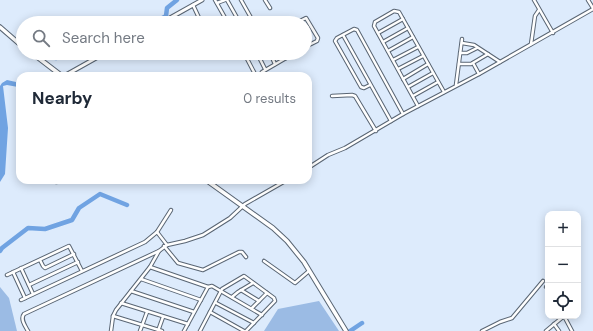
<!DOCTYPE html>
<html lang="en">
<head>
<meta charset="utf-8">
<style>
	body { margin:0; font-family:"DM Sans",sans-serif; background:#f2f2f3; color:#1f2937 }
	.controls { position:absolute; right:12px; bottom:12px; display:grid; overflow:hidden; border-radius:8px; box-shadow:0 2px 10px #0003 }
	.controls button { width:36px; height:36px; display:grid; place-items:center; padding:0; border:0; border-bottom:1px solid #e0e1e3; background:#fff; color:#1f2937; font:20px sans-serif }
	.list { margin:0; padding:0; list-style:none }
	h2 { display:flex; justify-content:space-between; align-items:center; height:52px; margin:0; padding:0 16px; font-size:17px }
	h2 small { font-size:13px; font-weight:400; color:#747a83 }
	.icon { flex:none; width:22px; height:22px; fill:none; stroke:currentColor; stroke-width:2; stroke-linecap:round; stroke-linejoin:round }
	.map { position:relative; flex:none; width:593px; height:331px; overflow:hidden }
	.search { position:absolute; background:#fff; box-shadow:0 2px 10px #0003; left:16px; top:16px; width:296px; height:44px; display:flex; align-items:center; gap:10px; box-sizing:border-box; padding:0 14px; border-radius:22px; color:#747a83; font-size:15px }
	.panel { position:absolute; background:#fff; box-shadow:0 2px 10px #0003; left:16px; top:72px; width:296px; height:112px; border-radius:12px }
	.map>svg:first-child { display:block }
</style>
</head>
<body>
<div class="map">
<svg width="593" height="331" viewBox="0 0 593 331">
	<rect width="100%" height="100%" fill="#ddebfc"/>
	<!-- green -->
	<g fill="#9bbbe4">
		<path d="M0,287l9,11 8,33h-17z"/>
		<path d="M319,301l20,30h-75l14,-22z"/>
	</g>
	<!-- water -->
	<path fill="#70a3e2" d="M20,79v7l-2,1 -11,-2 -4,1 5,42 -3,46 -5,8v-96l2,-3 5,-3 9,2z"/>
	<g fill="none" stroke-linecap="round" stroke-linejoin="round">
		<!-- river -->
		<g stroke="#70a3e2" stroke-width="4.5">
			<path d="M154,23l12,-7 1,-8 10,-8"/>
			<path d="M41,55l15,3 16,-5"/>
			<path d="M0,251l2,-3 26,-20 17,1 27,-9 7,-12 21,-14 27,11"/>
			<path d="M350,331l12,-8"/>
		</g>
		<!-- minor casing -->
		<g stroke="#596573" stroke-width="4.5">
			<g id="minor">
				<path d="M215,0l13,23"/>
				<path d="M227,0l13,23"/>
				<path d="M241,0l13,23"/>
				<path d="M265,0l5,8"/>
				<path d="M534,0l19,33"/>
				<path d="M588,0l5,8"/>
				<path d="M217,3l8,-3"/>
				<path d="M193,5l7,15 -2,3"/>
				<path d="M296,23l10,-5 12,20 -1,3 -10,5"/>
				<path d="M378,33l25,-14"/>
				<path d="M343,35l48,86"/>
				<path d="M305,42l2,4 -2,1"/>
				<path d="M383,42l25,-14"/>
				<path d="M462,43l12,2 26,17"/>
				<path d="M531,44l4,-28 4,-6"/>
				<path d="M388,51l25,-14"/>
				<path d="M244,53l12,23"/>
				<path d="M257,53l8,16"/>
				<path d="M270,53l5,11"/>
				<path d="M460,53h7l10,-5"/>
				<path d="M286,58l9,-5"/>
				<path d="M393,60l25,-13"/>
				<path d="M473,63l6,11"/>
				<path d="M459,64h12l17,-10"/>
				<path d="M398,69l25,-13"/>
				<path d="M259,76l3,-4 24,-14 -3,-5"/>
				<path d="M403,79l25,-15"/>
				<path d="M370,85l-6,3 -3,-1 -26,-46 2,-3 17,-9 3,1 46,84"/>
				<path d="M456,85l6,-46"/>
				<path d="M408,87l25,-14"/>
				<path d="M332,96l20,-1 3,1 21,35"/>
				<path d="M413,96l25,-14"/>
				<path d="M418,106l-44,-80 1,-4 19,-11 5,1 45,80"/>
				<path d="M308,168l20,-13 17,-7 58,-34 76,-40 114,-65"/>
				<path d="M56,182l16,-2"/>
				<path d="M212,184l8,-4"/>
				<path d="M157,232l14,-22"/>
				<path d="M164,246l14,17 25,7 36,-18h3l4,5"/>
				<path d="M40,260l3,6 2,2 29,-14"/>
				<path d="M264,261l31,22 14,-12"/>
				<path d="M150,267l58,20 4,-1 50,29"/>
				<path d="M21,268l12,26"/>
				<path d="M13,272l12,26"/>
				<path d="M7,275l62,-29 13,25"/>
				<path d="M141,279l60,21"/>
				<path d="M29,285l49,-23"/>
				<path d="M546,287l2,1"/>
				<path d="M241,290l18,11"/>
				<path d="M131,291l63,21"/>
				<path d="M232,297l6,-5 15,-9"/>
				<path d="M21,300l124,-58 12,-10 10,13 18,-4 18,-6 27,-17 15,-14 42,-24"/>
				<path d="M121,303l67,21"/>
				<path d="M216,303l38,20"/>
				<path d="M252,308l15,-15"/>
				<path d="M210,312l34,19"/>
				<path d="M113,316l49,15"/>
				<path d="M564,316l8,15"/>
				<path d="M554,324l5,7"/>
				<path d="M28,331c-3,-5 -8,-12 -4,-17l135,-63"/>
				<path d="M111,331l2,-15 3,-6 34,-43 9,-16 8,-6"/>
				<path d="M140,331l7,-19"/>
				<path d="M158,331l5,-14"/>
				<path d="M184,331l24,-44"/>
				<path d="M200,331l22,-42 22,-13 30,22 1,3 -29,30"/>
				<path d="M482,331l18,-9 12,-4 31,-37"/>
				<path d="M546,331l18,-15"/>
			</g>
		</g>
		<!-- tertiary casing -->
		<g stroke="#596573" stroke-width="5">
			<g id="tertiary">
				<path d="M161,23l41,-23"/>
				<path d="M64,76l41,-23"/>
			</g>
		</g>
		<!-- primary casing -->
		<g stroke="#596573" stroke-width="5.5">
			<g id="primary">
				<path d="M0,27l23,20"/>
				<path d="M32,53l30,23"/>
				<path d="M206,180l67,48 14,13 17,21 42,69"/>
			</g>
		</g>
		<!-- minor -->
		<use href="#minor" stroke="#fff" stroke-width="2.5"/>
		<!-- tertiary -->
		<use href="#tertiary" stroke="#fff" stroke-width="3"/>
		<!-- primary -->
		<use href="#primary" stroke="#fff" stroke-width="3.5"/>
	</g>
</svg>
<div class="controls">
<button>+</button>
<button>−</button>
<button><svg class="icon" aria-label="locate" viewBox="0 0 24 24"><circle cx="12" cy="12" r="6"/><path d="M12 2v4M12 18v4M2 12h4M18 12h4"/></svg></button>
</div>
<div class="search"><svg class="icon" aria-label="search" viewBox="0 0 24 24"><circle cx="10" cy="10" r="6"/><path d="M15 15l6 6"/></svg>Search here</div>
<section class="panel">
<h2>Nearby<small>0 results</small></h2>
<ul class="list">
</ul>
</section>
</div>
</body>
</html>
